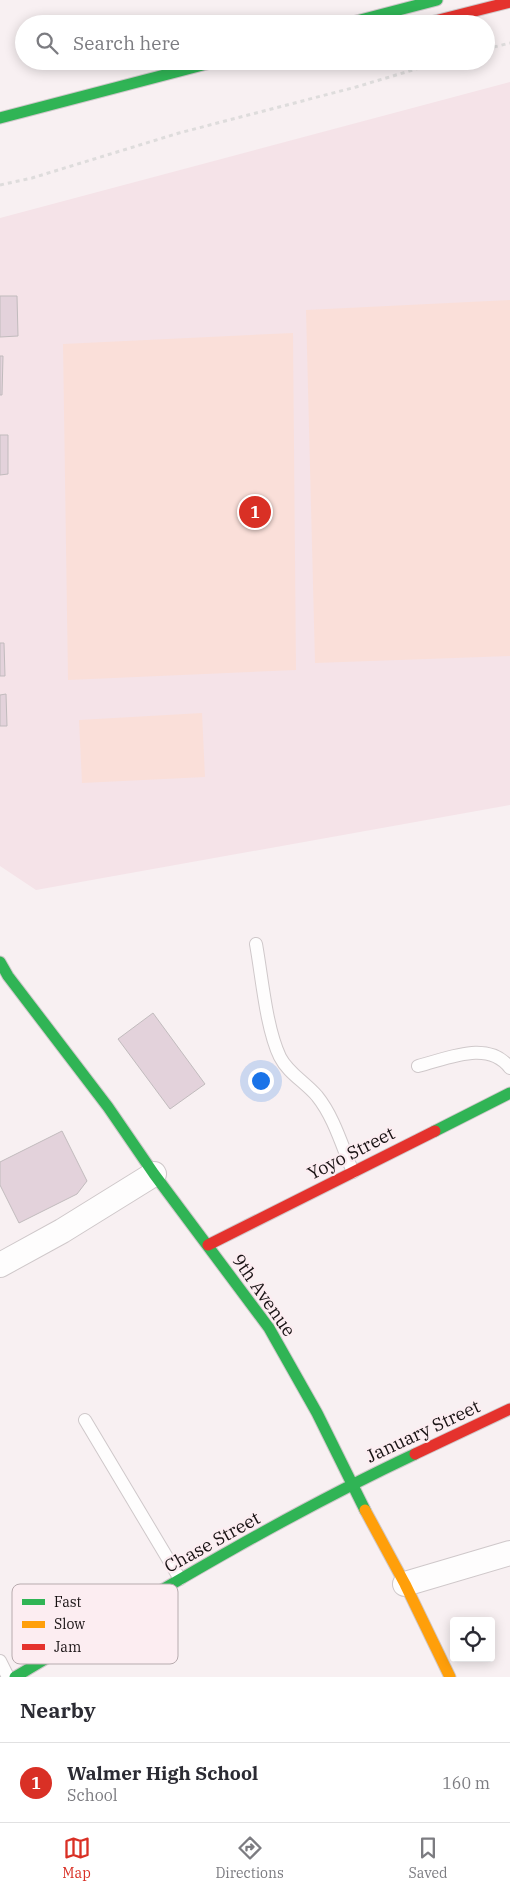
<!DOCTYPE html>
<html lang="en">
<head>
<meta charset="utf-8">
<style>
	body { margin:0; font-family:"IBM Plex Serif",serif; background:#f7f7f7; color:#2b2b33 }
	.controls { position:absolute; right:15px; bottom:15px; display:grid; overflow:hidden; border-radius:5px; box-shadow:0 2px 12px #0003 }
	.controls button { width:45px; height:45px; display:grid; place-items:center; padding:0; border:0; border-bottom:1px solid #e1e1e2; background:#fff; color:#2b2b33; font:25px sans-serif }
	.you { position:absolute; left:260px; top:1080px; width:18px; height:18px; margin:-12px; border:4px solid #fff; border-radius:50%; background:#1a73e8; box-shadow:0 0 0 8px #1a73e833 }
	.badge { display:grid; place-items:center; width:32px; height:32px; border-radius:50%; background:#d93025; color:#fff; font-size:16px; font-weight:700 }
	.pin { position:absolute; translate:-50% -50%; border:2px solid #fff; box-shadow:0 1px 5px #0006 }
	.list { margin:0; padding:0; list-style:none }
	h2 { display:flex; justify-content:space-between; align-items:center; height:65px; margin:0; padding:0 20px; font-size:21px }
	h2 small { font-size:16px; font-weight:400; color:#7c7c81 }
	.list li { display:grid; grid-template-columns:32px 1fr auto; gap:15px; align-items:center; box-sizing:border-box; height:80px; padding:0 20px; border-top:1px solid #e1e1e2 }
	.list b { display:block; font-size:19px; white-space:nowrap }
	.list p { margin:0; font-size:16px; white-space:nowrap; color:#7c7c81 }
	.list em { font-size:16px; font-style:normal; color:#7c7c81 }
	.icon { flex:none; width:28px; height:28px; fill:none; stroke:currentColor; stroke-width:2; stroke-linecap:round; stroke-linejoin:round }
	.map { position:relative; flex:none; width:510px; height:1677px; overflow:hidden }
	.search { position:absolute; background:#fff; box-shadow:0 2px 12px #0003; left:15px; right:15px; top:15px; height:55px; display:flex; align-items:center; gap:12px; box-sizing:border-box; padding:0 18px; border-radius:28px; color:#7c7c81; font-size:19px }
	.sheet { height:145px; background:#fff }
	nav { display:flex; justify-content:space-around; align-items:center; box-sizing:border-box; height:70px; border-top:1px solid #e1e1e2; background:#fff; font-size:14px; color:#7c7c81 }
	nav a { display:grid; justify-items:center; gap:2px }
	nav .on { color:#d93025 }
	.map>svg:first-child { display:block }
</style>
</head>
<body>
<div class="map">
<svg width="510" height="1677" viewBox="0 0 510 1677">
	<rect width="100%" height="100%" fill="#f8f0f2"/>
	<!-- built -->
	<path fill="#f5e3e8" d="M510,82v723l-474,85 -36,-24v-648z"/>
	<!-- green -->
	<g fill="#fadfd9">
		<path d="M510,300v356l-195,7 -9,-353z"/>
		<path d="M293,333l3,337 -228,10 -5,-336z"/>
		<path d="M202,713l3,64 -123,6 -3,-63z"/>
	</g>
	<!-- building -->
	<g fill="#e3d2db" stroke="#c1bbbd">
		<path d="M0,296h17l1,40 -18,1z"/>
		<path d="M0,356h3l-1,39h-2z"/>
		<path d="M0,435h8v39l-8,1z"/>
		<path d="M0,643h4l1,33h-5z"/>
		<path d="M6,694l1,32h-7v-31z"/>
		<path d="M153,1013l52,71 -35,25 -52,-70z"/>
		<path d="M62,1131l25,50 -10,13 -58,29 -19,-38v-23z"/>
	</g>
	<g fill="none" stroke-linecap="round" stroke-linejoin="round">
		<!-- lane casing -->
		<g stroke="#cfc8ca" stroke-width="14">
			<g id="lane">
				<path d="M256,944c6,33 10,84 24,113 8,16 25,25 37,39 17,21 25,50 36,76"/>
				<path d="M418,1066c29,-7 70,-27 92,2"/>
				<path d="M85,1420l95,159"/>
				<path d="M0,1661l8,16"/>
			</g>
		</g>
		<!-- street casing -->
		<g stroke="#cfc8ca" stroke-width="26">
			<g id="street">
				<path d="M0,1265l62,-34 92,-57"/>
				<path d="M405,1584l105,-31"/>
			</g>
		</g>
		<!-- fast casing -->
		<g stroke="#cfc8ca" stroke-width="13">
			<g id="fast">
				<path d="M345,24l92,-24"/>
				<path d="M0,118l218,-57"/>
				<path d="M0,962l8,14 100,131 46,67 115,154 48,85 48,97"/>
				<path d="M435,1131l75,-38"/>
				<path d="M15,1677c131,-78 262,-158 400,-223"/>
			</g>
		</g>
		<!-- slow casing -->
		<g stroke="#cfc8ca" stroke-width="13">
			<path id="slow" d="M365,1510l40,74 45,93"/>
		</g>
		<!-- jam casing -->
		<g stroke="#cfc8ca" stroke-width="13">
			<g id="jam">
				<path d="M423,24l87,-22"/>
				<path d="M208,1245l227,-114"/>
				<path d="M415,1454l95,-45"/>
			</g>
		</g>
		<!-- path -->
		<g stroke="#dedcdc" stroke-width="3" stroke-dasharray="4 4" stroke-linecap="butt">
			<path d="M486,49l24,-6"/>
			<path d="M0,185l32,-7 147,-45 177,-46 87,-26"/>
		</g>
		<!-- lane -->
		<use href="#lane" stroke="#fefdfd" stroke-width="12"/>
		<!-- street -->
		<use href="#street" stroke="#fefdfd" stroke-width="24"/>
		<!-- fast -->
		<use href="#fast" stroke="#30b455" stroke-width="11"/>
		<!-- slow -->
		<use href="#slow" stroke="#ff9f0a" stroke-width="11"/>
		<!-- jam -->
		<use href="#jam" stroke="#e5322d" stroke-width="11"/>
	</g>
	<g text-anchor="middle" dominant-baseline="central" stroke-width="4.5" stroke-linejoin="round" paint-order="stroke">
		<!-- street labels -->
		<g font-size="18" fill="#171112" stroke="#fcedf1">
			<text transform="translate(351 1153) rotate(-27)">Yoyo Street</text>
			<text transform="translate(264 1295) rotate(55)">9th Avenue</text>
			<text transform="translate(423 1431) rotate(-25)">January Street</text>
			<text transform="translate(212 1542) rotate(-29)">Chase Street</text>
		</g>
	</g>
	<!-- legend -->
	<rect x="12" y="1584" width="166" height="80" rx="8" fill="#fcedf1" stroke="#b7abae" stroke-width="1"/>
	<rect x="22" y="1599" width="23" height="6" fill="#30b455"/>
	<rect x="22" y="1621" width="23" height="7" fill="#ff9f0a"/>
	<rect x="22" y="1644" width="23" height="6" fill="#e5322d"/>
	<g font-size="14" fill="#171112">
		<text x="54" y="1607">Fast</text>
		<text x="54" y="1629">Slow</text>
		<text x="54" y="1652">Jam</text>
	</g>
</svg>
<div class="controls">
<button><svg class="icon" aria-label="locate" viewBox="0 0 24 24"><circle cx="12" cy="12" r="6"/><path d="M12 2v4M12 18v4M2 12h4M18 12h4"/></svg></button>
</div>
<div class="you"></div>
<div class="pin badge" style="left:255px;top:512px">1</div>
<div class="search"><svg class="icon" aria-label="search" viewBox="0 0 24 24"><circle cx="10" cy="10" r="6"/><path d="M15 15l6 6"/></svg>Search here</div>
</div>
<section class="sheet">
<h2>Nearby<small></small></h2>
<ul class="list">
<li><span class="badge">1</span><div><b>Walmer High School</b><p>School</p></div><em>160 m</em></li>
</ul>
</section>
<nav>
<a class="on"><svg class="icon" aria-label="map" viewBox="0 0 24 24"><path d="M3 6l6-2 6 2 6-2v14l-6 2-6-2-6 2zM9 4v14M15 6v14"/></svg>Map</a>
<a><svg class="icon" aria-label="directions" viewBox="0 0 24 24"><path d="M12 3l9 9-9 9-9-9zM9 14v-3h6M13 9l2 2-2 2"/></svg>Directions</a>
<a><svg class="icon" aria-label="saved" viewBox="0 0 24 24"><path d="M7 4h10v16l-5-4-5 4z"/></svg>Saved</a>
</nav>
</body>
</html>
